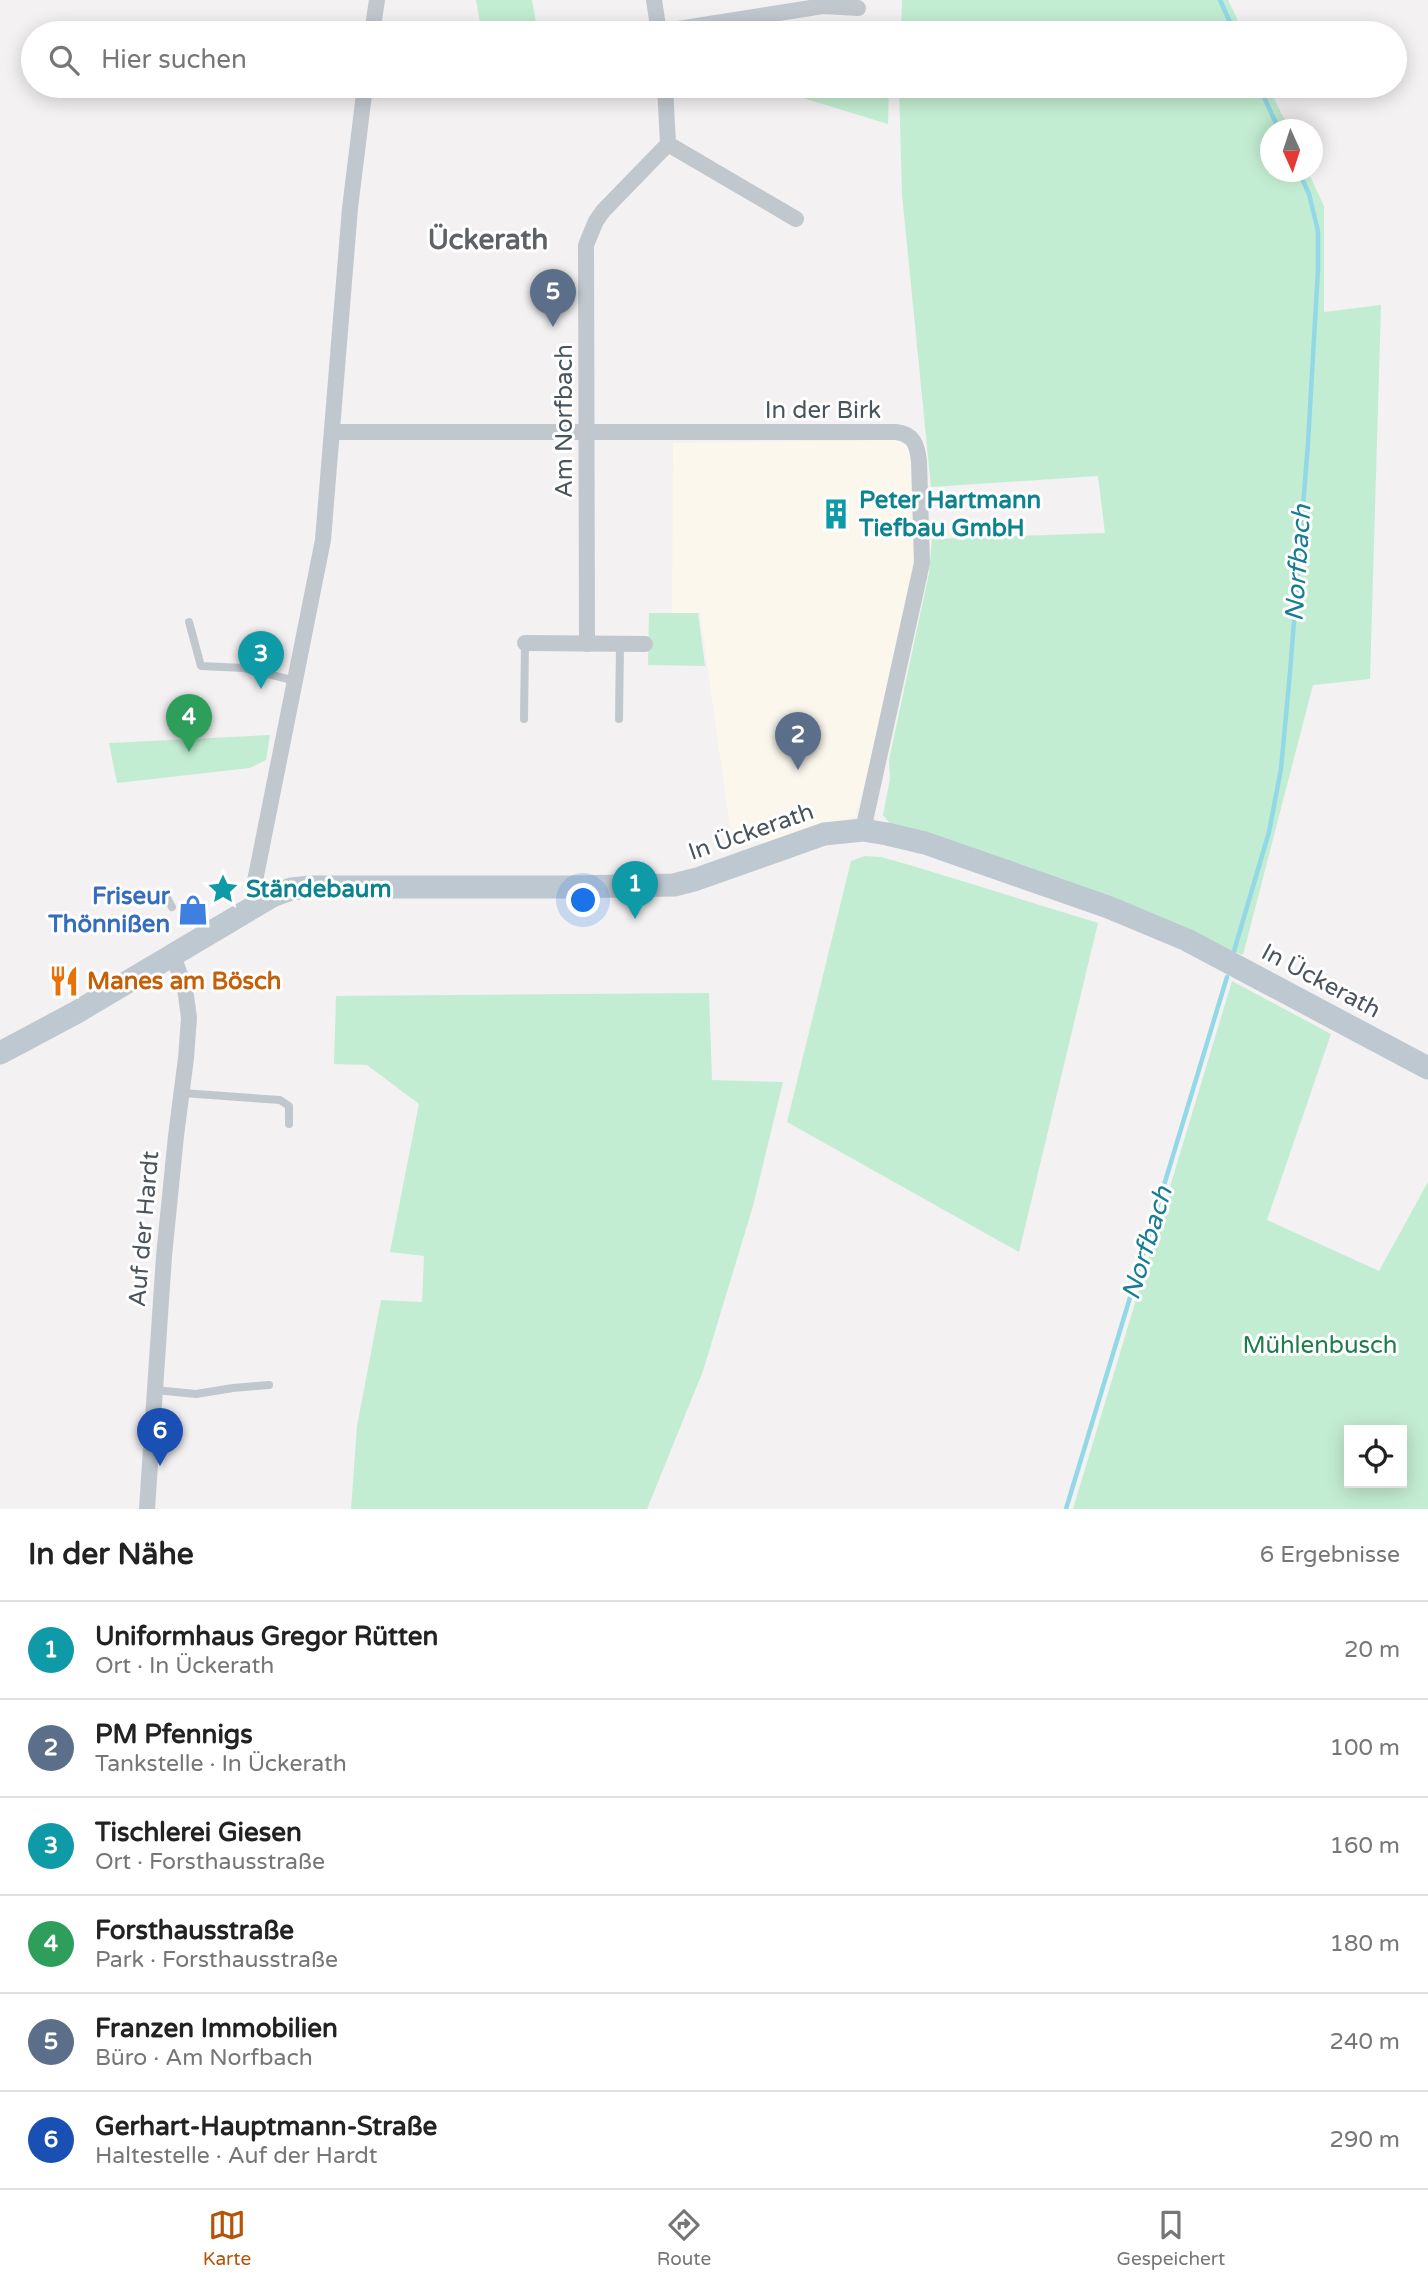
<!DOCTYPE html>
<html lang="de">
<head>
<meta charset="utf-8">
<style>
	body { margin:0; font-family:"Varela Round",sans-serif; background:#f2f2f2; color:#222 }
	.controls { position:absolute; right:21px; bottom:21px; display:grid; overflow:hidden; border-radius:0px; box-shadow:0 4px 18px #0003 }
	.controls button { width:63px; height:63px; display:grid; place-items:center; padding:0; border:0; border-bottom:2px solid #e0e0e0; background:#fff; color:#222; font:35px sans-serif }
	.compass { position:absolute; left:1260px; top:119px; width:63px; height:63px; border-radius:50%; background:#fff; box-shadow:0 4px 18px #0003; rotate:177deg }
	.you { position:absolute; left:584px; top:901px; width:24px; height:24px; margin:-18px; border:5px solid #fff; border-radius:50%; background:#1a73e8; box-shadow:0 0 0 10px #1a73e833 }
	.badge { display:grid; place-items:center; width:46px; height:46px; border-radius:50%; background:#b45309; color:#fff; font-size:23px; font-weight:700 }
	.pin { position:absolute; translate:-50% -58px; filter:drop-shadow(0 2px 4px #0008) }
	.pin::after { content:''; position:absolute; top:37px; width:24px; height:21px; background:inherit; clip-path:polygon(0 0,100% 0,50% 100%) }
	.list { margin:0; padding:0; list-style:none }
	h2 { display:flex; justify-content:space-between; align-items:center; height:91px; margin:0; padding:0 28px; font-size:30px }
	h2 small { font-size:23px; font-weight:400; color:#767676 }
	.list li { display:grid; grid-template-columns:46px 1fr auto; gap:21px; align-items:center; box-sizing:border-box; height:98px; padding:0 28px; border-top:2px solid #e0e0e0 }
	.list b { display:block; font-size:26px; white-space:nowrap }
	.list p { margin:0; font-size:23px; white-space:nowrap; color:#767676 }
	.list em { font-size:23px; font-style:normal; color:#767676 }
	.icon { flex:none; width:38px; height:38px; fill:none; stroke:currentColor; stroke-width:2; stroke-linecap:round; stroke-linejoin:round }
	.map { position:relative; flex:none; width:1428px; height:1509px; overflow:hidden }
	.search { position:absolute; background:#fff; box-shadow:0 4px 18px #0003; left:21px; right:21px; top:21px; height:77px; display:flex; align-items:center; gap:18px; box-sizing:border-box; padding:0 24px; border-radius:38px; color:#767676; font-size:26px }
	.sheet { height:679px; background:#fff }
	nav { display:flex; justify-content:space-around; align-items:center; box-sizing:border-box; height:98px; border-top:2px solid #e0e0e0; background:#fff; font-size:19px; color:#767676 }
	nav a { display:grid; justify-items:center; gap:4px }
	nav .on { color:#b45309 }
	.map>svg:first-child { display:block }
</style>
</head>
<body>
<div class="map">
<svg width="1428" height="1509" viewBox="0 0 1428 1509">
	<rect width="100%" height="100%" fill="#f3f1f1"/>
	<!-- commercial -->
	<path fill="#fbf7ed" d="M897,440l14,9 3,110 -47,217 -12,40 -93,31 -3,-7 -26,9 -33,-236h-28l1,-170z"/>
	<!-- green -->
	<g fill="#c3edd2" fill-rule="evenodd">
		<path d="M476,0h56l6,33h-56z"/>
		<path d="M902,0h326l16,33h-343z"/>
		<path d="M774,86h115l-1,38 -105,-32z"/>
		<path d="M899,86h369l21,43 -19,1v42h38l16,34v106l57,-7 -11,374 -57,6 -70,270 -351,-129 -9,-11 7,-36 -1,-19 40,-187 3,-34 173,-6 -7,-57 -167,11 -29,-293z"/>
		<path d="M649,613h49l7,53 -57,-1z"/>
		<path d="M270,735l-4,25 -16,8 -133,15 -8,-40z"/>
		<path d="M865,856l16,1 32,9 185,57 -79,329 -232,-130 64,-261z"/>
		<path d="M1232,981l99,53 -64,186 112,51 49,-89v327h-355zM1349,1430h53v53h-53z"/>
		<path d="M709,993l3,87 71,2 -30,124 -50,165 -56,138h-296l6,-83 24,-126 41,2 2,-46 -34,-4 29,-148 -52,-39 -33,-1 2,-68z"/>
	</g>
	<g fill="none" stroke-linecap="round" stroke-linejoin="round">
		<!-- stream -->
		<g stroke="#93d8e7" stroke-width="4.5">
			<path d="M1220,0l15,33"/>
			<path d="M1259,86l20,44"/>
			<path d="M1234,951l35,-119 12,-63 9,-97 18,-229 10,-174v-38l-9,-37 -10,-22"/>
			<path d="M1066,1509l161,-532"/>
		</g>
		<!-- service -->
		<g stroke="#c0c8ce" stroke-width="8">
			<path d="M189,622l12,44 43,2 52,13"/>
			<path d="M524,719l1,-76"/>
			<path d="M619,719l1,-75"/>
			<path d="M147,896h19l6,11"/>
			<path d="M182,1093l98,7 9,6v18"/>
			<path d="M155,1390l41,4 37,-6 36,-3"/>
		</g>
		<!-- minor -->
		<g stroke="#c0c8ce" stroke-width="16">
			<path d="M654,0l5,33"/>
			<path d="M372,33l5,-33"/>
			<path d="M653,33l170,-27 35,2"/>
			<path d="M668,144l128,75"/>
			<path d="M332,432h564c18,2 21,13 23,29l3,102 -59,267"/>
			<path d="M525,643l120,1"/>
			<path d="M587,644l-1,-399 10,-24 7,-10 65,-67 -3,-58"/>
			<path d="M261,903l-7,-17 69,-346 27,-332 15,-122"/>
			<path d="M147,1509l17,-253 12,-120 10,-78 3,-40 -4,-30 -12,-32"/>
		</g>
		<!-- secondary -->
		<path stroke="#bec8d1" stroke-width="23" d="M0,1053l77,-41 195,-116 19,-7 20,-2h260l103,-2 23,-6 127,-45 39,-4 24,4 38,9 183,64 79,33 241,128"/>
	</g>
	<!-- icons -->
	<defs>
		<g id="building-bare" transform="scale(2.415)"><path d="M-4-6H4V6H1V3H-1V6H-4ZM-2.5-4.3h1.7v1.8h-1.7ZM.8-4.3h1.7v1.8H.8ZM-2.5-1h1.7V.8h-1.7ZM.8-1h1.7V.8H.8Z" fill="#0f9aa8" stroke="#fff" stroke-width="2.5" paint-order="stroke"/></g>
		<g id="sight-bare" transform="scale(2.415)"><path d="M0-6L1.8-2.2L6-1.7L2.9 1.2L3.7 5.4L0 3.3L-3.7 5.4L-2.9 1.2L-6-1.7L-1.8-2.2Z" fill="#0f9aa8" stroke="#fff" stroke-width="2.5" paint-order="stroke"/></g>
		<g id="shop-bare" transform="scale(2.415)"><path d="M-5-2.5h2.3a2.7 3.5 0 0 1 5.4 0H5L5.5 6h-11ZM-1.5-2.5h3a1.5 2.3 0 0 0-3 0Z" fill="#3f7fe0" stroke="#fff" stroke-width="2.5" paint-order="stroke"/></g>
		<g id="restaurant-bare" transform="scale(2.415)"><path d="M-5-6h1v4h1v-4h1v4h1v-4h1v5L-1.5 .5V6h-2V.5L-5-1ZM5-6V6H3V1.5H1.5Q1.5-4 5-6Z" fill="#e8710a" stroke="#fff" stroke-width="2.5" paint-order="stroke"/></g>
	</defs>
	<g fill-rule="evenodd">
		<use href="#building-bare" x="836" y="514"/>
		<use href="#sight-bare" x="223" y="889"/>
		<use href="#shop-bare" x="193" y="910"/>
		<use href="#restaurant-bare" x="64" y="981"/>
	</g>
	<g text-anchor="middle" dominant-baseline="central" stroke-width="6" stroke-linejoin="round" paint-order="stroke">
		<!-- street labels -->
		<g font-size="24" fill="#4a545d" stroke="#fff">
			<text x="823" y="410">In der Birk</text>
			<text transform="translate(564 421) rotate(-90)">Am Norfbach</text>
			<text transform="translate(751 832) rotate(-19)">In Ückerath</text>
			<text transform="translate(1321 981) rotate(28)">In Ückerath</text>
			<text transform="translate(144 1229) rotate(-85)">Auf der Hardt</text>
		</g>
		<!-- culture labels -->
		<g font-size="24" font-weight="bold" fill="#0d838f" stroke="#fff" text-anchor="start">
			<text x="859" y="500">Peter Hartmann<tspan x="859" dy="28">Tiefbau GmbH</tspan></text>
			<text x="246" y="889">Ständebaum</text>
		</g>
		<!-- shop labels -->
		<g font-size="24" font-weight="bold" fill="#366cbe" stroke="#fff" text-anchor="end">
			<text x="170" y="896">Friseur<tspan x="170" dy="28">Thönnißen</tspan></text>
		</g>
		<!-- food labels -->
		<g font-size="24" font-weight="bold" fill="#c56008" stroke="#fff" text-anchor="start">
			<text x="87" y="981">Manes am Bösch</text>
		</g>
		<!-- park labels -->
		<g font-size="24" fill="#1d7c4a" stroke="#fff">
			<text x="1320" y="1345">Mühlenbusch</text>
		</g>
		<!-- water labels -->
		<g font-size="26" font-style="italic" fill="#157e95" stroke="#fff">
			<text transform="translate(1298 563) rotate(-86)">Norfbach</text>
			<text transform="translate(1147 1243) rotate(-73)">Norfbach</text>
		</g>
		<!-- quarter labels -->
		<g font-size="28" font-weight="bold" fill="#5e6165" stroke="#fff">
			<text x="488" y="240">Ückerath</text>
		</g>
	</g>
</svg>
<div class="controls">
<button><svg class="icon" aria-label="locate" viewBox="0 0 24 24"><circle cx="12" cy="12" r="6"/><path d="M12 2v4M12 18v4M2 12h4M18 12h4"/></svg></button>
</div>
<svg class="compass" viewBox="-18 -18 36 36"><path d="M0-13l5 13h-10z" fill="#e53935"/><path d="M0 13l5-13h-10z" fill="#767676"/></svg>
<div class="you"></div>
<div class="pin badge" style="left:635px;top:919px;background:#0f9aa8">1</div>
<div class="pin badge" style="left:798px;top:770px;background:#5c6f8a">2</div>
<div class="pin badge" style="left:261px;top:689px;background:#0f9aa8">3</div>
<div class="pin badge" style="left:189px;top:752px;background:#2e9e5b">4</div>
<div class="pin badge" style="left:553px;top:327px;background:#5c6f8a">5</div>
<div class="pin badge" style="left:160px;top:1466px;background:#1a4fb4">6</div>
<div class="search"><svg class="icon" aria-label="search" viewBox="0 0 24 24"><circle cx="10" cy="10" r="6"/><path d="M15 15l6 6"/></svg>Hier suchen</div>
</div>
<section class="sheet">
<h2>In der Nähe<small>6 Ergebnisse</small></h2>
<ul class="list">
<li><span class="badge" style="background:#0f9aa8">1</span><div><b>Uniformhaus Gregor Rütten</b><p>Ort · In Ückerath</p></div><em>20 m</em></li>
<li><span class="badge" style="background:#5c6f8a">2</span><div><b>PM Pfennigs</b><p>Tankstelle · In Ückerath</p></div><em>100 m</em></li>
<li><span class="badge" style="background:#0f9aa8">3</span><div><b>Tischlerei Giesen</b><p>Ort · Forsthausstraße</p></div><em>160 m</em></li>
<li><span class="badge" style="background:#2e9e5b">4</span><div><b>Forsthausstraße</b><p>Park · Forsthausstraße</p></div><em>180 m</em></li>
<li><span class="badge" style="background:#5c6f8a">5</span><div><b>Franzen Immobilien</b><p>Büro · Am Norfbach</p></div><em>240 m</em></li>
<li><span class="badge" style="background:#1a4fb4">6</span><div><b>Gerhart-Hauptmann-Straße</b><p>Haltestelle · Auf der Hardt</p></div><em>290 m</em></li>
</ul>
</section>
<nav>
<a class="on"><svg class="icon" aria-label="map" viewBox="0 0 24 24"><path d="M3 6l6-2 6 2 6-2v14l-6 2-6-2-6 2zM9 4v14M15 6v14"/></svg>Karte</a>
<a><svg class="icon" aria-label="directions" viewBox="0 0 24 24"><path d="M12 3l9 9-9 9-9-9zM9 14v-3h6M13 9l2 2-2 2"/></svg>Route</a>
<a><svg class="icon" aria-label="saved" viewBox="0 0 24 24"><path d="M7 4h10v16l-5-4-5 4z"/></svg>Gespeichert</a>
</nav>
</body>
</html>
